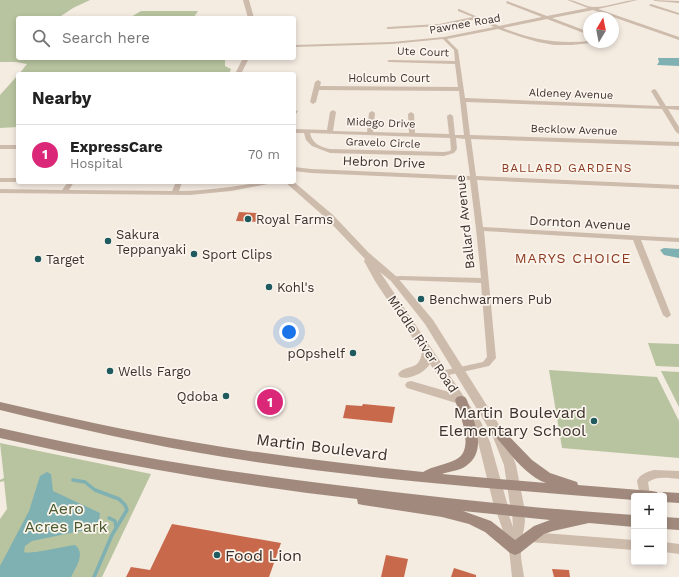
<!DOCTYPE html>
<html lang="en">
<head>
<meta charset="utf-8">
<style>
	body { margin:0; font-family:"Work Sans",sans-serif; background:#f2f2f2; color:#222 }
	.controls { position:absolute; right:12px; bottom:12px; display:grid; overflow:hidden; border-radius:4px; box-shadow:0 2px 6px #0003 }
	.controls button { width:36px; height:36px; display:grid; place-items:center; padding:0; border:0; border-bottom:1px solid #e0e0e0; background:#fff; color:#222; font:20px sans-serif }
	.compass { position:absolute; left:583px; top:12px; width:36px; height:36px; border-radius:50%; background:#fff; box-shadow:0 2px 6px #0003; rotate:10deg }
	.you { position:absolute; left:289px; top:332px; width:14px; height:14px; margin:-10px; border:3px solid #fff; border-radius:50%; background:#1a73e8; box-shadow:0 0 0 6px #1a73e833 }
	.badge { display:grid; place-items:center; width:26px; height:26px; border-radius:50%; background:#db2777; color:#fff; font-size:13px; font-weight:700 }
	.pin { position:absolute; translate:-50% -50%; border:2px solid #fff; box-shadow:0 1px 4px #0006 }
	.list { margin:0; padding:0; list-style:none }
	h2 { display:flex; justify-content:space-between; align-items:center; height:52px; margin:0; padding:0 16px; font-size:17px }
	h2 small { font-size:13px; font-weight:400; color:#767676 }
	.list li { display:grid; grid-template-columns:26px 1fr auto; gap:12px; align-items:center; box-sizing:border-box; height:60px; padding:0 16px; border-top:1px solid #e0e0e0 }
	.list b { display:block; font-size:15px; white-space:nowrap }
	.list p { margin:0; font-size:13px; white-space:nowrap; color:#767676 }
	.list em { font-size:13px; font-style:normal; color:#767676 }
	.icon { flex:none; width:22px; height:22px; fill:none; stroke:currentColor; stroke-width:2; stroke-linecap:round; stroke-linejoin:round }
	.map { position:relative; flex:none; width:679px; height:577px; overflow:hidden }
	.search { position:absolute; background:#fff; box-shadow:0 2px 6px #0003; left:16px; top:16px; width:280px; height:44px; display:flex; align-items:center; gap:10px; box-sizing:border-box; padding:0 14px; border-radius:4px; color:#767676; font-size:15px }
	.panel { position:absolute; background:#fff; box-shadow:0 2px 6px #0003; left:16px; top:72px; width:280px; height:112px; border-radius:4px }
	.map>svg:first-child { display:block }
</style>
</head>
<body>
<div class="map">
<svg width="679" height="577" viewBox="0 0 679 577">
	<rect width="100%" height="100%" fill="#f4ebe1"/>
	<!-- green -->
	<g fill="#b8c4a0">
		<path d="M0,0h90l-17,8 -15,10h-40v40l207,1v7l6,3 -2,5h-210l8,-10 -11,-2h-16z"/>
		<path d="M141,11h57l-4,6h-63z"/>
		<path d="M18,75v52l-18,1v-33z"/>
		<path d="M648,343l31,1v23l-23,-1z"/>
		<path d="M549,370l108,7 22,44v37l-117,-10z"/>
		<path d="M661,371l18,1v35z"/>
		<path d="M0,443l151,31 -49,103h-102v-58l7,-10 -3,-28 -4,1v-2l4,-2z"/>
	</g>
	<!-- water -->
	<g fill="#7fb0b2">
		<path d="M658,58h21v8l-22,-1 2,-3z"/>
		<path d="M664,248l15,1v9l-15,-3 -4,-5z"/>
		<path d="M47,472l4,2 2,17 47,22 -1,8 -9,8 -58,12 -7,5 -1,6c5,3 41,-6 51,-7 11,8 1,22 -4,32h-71v-11l29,-55 11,-35z"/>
	</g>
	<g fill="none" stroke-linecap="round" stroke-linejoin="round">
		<!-- stream -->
		<g stroke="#7fb0b2" stroke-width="3.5">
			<path d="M73,480l12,2 10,8 24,9 6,6 2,5 -15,25 -18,42"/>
			<path d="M109,518l6,3 1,6"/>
		</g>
	</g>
	<!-- building -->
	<g fill="#c8694b">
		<path d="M239,212l17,1 5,3 -2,6 -23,-1z"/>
		<path d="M363,404l32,3 -3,16 -49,-5 3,-13 16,1z"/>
		<path d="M172,524l109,19 -12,34h-143l5,-10 19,3z"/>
		<path d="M386,555l22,4 -4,18h-23z"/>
		<path d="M454,568l22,7v2h-25z"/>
		<path d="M552,569l17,1 1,7h-16z"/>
	</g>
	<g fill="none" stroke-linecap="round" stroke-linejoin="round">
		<!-- minor -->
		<g fill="#cdbbac" fill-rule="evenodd">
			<path d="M567,0c10,0 18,7 27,7 15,0 29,-7 44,-7l-40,9 81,28v3l-86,-30 -41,8 37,14v3l-42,-16 -44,9c29,12 55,16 86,13v1h4l-2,1 -19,2h-18l-16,-3 -17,-5 -23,-8 -51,10 11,11 7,48 195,8 -9,-15 3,-2 2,1 10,16h13v4l-11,-1 11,18v7l-3,-2 -14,-23 -196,-7 4,33 209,7v4l-208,-7 5,37 203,9v4l-202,-9 6,47 196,11v4l-38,-2 30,75 -4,3 -4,-3 -30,-75 -149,-9 12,127 -7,8 -45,10 -3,-1 -2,-2 2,-2 42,-9 4,-5 -6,-74 -81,-3 -6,1 -4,-2 1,-2 9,-1 81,2 -5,-49 -6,-49 -159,-7 -17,-2v-4l17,2 159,7 -5,-37 -9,-1 1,11 -3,4 -10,3 -114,-3 -18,-7 -6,-6 -2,-7h-10v-4l33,1 3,-18 3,-2 3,2 -3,19 34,1 2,-19 3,-2 3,2 -2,19 36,1 -1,-19 3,-2 3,2 1,19 34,1 -2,-18 3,-2 3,2 2,19h9l-5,-44 -140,-1 -3,12 -3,2 -3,-2 5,-20 3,-2 3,2 -1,4 138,1 -3,-23 -66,-2 -2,-1 2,-1 66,1 -1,-11 -11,-11 -51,5 -98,3v-2l98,-3 52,-5 50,-10 -17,-8 -38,7 -51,3 -2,-1 2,-1 51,-3 34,-7 -15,-6v-2h1l40,17 43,-9 -36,-14 1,-2 40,15 41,-8zM310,133l140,5 1,11 -1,2 -6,1 -114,-3c-9,-2 -18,-5 -20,-16z"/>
			<path d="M653,0l26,1v2l-24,-2z"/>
			<path d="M651,4l28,9v2l-29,-9 -1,-1z"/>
			<path d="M294,110l4,1 -2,3 -2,1z"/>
			<rect x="0" y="145" width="18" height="4"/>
			<rect x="0" y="178" width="18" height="4"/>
			<path d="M68,182h6l-5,8 103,1 4,-9h6l-3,9c17,0 34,-2 51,-4 14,-2 27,-5 41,-5l-3,2 -37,7 -41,4 -190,-2v-4l62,1z"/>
			<path d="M654,470l25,1v8c-11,-1 -22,-3 -31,3l2,14h-10l-3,-15c3,-7 10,-9 17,-11z"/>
			<path d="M502,506l4,1 7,20 -1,-16 2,-3 4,-1 4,1c7,13 -1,27 -1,40 -1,10 2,20 3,29h-12l-3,-28 -13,-39 2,-3z"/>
			<path d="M530,532l104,8v10l-104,-8 -4,-2 -2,-3 2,-3z"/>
			<path d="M664,542l15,2v10l-15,-2z"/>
		</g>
		<!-- tertiary -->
		<g fill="#cdbbac" fill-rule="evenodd">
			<path d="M243,0h6l5,18h-6z"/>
			<path d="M243,58h6l-8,16h-6z"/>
			<path d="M285,182h9l39,33 35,37 29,25 36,43 70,111 13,34 9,46 -2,4 -5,2 -5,-2 -2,-4 -7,-46 -13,-33 -66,-108 -34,-43 -11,-9 101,150 9,20 19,68 -2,4 -5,2 -5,-2 -2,-4 -17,-68 -9,-19 -13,-20 -49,-15 -2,-3 2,-3 4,-1 38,11 -19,-28c-6,9 -20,16 -30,13l-2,-3c8,-11 21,-1 24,-22l-47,-71 -11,-20 1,-2 -38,-40z"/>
		</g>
		<!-- secondary -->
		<g fill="#a18a7d" fill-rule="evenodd">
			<path d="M461,396l4,1 2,3c6,20 22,50 -1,66 -7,5 -16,5 -24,8l104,9c-22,-8 -38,-33 -53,-49l-2,-3 2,-3 4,-2 4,2 31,32 18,13 27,9 1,3 74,6 5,1 1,3 6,-3 15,1v10l-15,-1v-6h-30v4c-137,-11 -274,-21 -410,-43 -75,-12 -150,-29 -224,-47v-8c64,15 128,29 193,40 76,13 153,22 230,30 10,-6 21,-7 32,-12 21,-9 5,-45 0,-60l2,-3z"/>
			<path d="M0,428c130,30 261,49 394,64 80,9 160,18 240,23v12l-45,-4 -36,8 -9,3 -24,19 -5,2 -5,-2 -25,-21 -16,-8 -27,-7 -79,-12 -5,-1 -1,-5c-120,-14 -239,-34 -357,-61zM463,511l87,9 -16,6 -19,14 -24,-19z"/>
			<path d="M664,517l15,1v12l-15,-1z"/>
		</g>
	</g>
	<!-- markers -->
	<g fill="#1f5a5e" stroke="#fbf5ee" stroke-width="1.5">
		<circle cx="248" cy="219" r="4"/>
		<circle cx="108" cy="241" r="4"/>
		<circle cx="194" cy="254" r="4"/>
		<circle cx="38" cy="259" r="4"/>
		<circle cx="269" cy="287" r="4"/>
		<circle cx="421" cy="299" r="4"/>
		<circle cx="353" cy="353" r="4"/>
		<circle cx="110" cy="371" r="4"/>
		<circle cx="226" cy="396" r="4"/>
		<circle cx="594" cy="421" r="4"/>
		<circle cx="217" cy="555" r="4"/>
	</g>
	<g text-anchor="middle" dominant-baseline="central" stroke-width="3.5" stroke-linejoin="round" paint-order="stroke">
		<!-- far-street labels -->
		<g font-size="11" fill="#3b302b" stroke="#fbf5ee">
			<text transform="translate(465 24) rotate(-10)">Pawnee Road</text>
			<text transform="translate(423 52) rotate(2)">Ute Court</text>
			<text x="389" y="78">Holcumb Court</text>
			<text transform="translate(571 94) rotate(2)">Aldeney Avenue</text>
			<text transform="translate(381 123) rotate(2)">Midego Drive</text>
			<text transform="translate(574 130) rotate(2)">Becklow Avenue</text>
			<text transform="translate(383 143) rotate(2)">Gravelo Circle</text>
		</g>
		<!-- far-neighbourhood labels -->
		<g font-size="12" letter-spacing="1" fill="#8c3b22" stroke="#fbf5ee">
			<text x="567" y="168">BALLARD GARDENS</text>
		</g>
		<!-- street labels -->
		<g font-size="13" fill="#3b302b" stroke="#fbf5ee">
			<text transform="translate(384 162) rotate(2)">Hebron Drive</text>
			<text transform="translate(465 222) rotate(-96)">Ballard Avenue</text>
			<text transform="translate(580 223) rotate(3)">Dornton Avenue</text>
			<text transform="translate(423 344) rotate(56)">Middle River Road</text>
		</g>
		<!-- poi labels -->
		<g font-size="13" fill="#3b302b" stroke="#fbf5ee" text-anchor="start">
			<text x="256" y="219">Royal Farms</text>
			<text x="116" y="234">Sakura<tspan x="116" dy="15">Teppanyaki</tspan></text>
			<text x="202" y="254">Sport Clips</text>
			<text x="46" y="259">Target</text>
			<text x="277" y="287">Kohl's</text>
			<text x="429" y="299">Benchwarmers Pub</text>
			<text x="345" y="353" text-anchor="end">pOpshelf</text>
			<text x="118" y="371">Wells Fargo</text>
			<text x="218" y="396" text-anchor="end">Qdoba</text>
		</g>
		<!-- neighbourhood labels -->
		<g font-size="14" letter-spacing="1" fill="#8c3b22" stroke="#fbf5ee">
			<text x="573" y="258">MARYS CHOICE</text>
		</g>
		<!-- near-poi labels -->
		<g font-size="16" fill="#3b302b" stroke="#fbf5ee" text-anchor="end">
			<text x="586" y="412">Martin Boulevard<tspan x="586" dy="18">Elementary School</tspan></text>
			<text x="225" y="555" text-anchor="start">Food Lion</text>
		</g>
		<!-- near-street labels -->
		<g font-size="16" fill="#3b302b" stroke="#fbf5ee">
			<text transform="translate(322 447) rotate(7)">Martin Boulevard</text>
		</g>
		<!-- near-park labels -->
		<g font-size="16" fill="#4a5a2e" stroke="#fbf5ee">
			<text x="66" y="508">Aero<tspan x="66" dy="18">Acres Park</tspan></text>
		</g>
	</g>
</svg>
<div class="controls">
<button>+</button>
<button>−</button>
</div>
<svg class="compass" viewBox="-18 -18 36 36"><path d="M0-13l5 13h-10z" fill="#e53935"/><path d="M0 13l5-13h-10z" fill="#767676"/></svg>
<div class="you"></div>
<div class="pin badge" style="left:270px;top:402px">1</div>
<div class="search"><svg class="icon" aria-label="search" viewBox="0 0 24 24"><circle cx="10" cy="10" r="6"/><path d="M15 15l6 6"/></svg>Search here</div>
<section class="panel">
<h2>Nearby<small></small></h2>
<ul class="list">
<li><span class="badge">1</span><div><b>ExpressCare</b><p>Hospital</p></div><em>70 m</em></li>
</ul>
</section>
</div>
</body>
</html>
